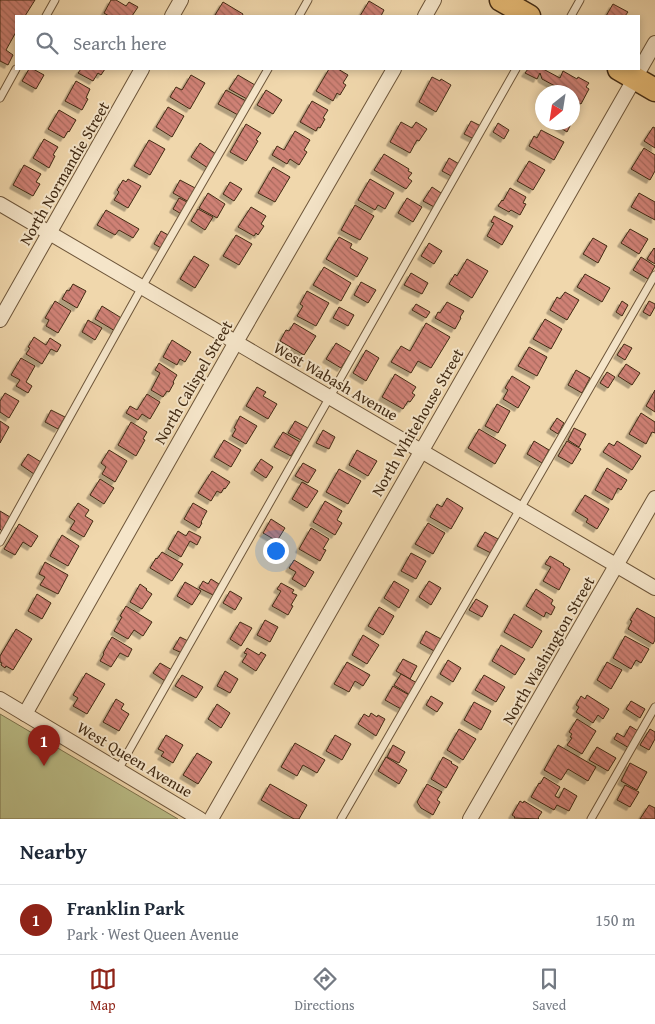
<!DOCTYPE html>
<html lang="en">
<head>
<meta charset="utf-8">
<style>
	body { margin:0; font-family:"Gentium Book Plus",serif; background:#f6f6f7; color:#1f2937 }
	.compass { position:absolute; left:535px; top:85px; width:45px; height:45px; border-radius:50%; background:#fff; box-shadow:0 2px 8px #0003; rotate:210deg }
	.you { position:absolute; left:275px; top:550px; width:18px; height:18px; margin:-12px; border:4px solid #fff; border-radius:50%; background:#1a73e8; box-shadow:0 0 0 8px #1a73e833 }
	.badge { display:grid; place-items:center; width:32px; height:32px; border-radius:50%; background:#8f2418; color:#fff; font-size:16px; font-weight:700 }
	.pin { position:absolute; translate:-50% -41px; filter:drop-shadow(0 1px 2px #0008) }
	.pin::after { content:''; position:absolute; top:26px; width:18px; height:15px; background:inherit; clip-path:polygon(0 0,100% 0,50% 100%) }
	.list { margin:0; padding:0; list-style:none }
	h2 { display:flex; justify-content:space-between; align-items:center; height:65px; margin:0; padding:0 20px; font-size:21px }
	h2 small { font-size:16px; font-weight:400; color:#747a83 }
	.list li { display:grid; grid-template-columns:32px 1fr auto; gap:15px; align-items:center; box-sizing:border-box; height:70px; padding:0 20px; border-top:1px solid #e0e1e3 }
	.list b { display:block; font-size:19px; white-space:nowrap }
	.list p { margin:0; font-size:16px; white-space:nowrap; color:#747a83 }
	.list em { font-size:16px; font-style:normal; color:#747a83 }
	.icon { flex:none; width:28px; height:28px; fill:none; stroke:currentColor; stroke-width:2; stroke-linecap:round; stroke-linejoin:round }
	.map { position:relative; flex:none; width:655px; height:819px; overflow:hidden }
	.search { position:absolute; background:#fff; box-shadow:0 2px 8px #0003; left:15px; right:15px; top:15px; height:55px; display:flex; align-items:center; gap:12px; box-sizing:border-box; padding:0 18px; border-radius:0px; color:#747a83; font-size:19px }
	.sheet { height:135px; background:#fff }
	nav { display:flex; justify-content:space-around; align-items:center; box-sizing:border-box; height:70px; border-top:1px solid #e0e1e3; background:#fff; font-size:14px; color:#747a83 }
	nav a { display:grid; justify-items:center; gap:2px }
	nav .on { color:#8f2418 }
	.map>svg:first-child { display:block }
</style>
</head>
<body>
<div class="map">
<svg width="655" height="819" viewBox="0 0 655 819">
	<defs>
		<pattern id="building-back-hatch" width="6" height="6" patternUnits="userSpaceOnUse" patternTransform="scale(1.25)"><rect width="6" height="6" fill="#cf8175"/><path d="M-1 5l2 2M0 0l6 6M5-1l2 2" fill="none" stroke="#aa6a5f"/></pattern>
		<filter id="shadow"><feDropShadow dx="-3.5" dy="3.5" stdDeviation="0" flood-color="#0004"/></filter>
	</defs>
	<rect width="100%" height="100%" fill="#f0d7ac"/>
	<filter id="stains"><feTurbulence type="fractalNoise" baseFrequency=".004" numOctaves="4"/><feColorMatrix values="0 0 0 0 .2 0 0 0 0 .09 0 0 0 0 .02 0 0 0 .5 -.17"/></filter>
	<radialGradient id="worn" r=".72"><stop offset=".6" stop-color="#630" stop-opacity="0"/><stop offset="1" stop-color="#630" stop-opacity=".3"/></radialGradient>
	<!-- green -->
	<path fill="#bbbe88" stroke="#7e744e" d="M0,714l178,105h-178z"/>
	<!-- building -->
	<g fill="url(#building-back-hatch)" stroke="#422b14" filter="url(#shadow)">
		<path d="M0,0h35l-10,16h-9v16l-10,18 7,5 -5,10 -8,-4z"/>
		<path d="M111,0h5l10,6 3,-4 9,5 -6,9h-23l-5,-3z"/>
		<path d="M369,1l15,9 -3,6h-21z"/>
		<path d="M223,2l20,12 -1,2h-25l-2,-1z"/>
		<path d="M613,4l15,8 -3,4h-19z"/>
		<path d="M29,69h4l11,6 -8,14 -14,-8z"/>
		<path d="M81,69h24l-4,6 -3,-2 -5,8 -15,-8z"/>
		<path d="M329,69h9l10,6 -5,8 3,2 -6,10 -3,-2 -4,8 -17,-10z"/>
		<path d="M528,69h15l17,9 3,-7 14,8 1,-2 11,6 -3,4 3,2 -8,15 -9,-5v-7h-11l-7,-4 1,-2 -13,-7 -2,-6 -3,6 -12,-6z"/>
		<path d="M191,75l14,8 -15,26 -20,-12 6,-10 6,3z"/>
		<path d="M238,75l17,10 -8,14 -18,-10z"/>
		<path d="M432,77l8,4 1,-2 10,6 -15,27 -17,-10z"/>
		<path d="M76,81l14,8 -4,9 2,1 -6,11 -17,-9z"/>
		<path d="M226,90l20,11 -8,14 -20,-11z"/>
		<path d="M266,90l16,10 -9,14 -16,-9z"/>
		<path d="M312,101l16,9 -5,8 2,1 -5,9 -2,-1 -2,4 -16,-9z"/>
		<path d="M168,107l16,9 -12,21 -16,-10z"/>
		<path d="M59,110l17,10 -7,12 -1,-1 -4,7 -16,-9z"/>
		<path d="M471,121l10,5 -7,13 -10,-5z"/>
		<path d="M401,122l11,6 4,-6 11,7 -8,12 -2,-1 -7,13 -20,-11z"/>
		<path d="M551,122h21l-5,10z"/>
		<path d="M498,123l11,7 -5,9 -11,-7z"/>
		<path d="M246,124l15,9 -5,7 2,1 -12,20 -16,-9z"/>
		<path d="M653,127l2,1v20l-11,-7z"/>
		<path d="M541,130l23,12 -10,18 -25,-14 5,-10 3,2z"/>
		<path d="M295,131l15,9 -6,10 3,2 -8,13 -9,-6 -3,5 -15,-9 5,-9 7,4z"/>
		<path d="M44,139l14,8 -5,8 2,1 -6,12 -16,-10z"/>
		<path d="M149,140l16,9 -15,26 -16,-9z"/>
		<path d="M200,143l16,11 -8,14 -17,-11z"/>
		<path d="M644,148l11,7v16l-5,9 -19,-11z"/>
		<path d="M384,154l25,15 -1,2 4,2 -4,5 4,3 -6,8 -32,-19z"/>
		<path d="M449,158l12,7 -8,12 -11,-6z"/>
		<path d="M529,161l16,9 -12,20 -16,-9z"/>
		<path d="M24,165l17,9 -5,8 4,2 -7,12 -20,-11z"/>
		<path d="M273,167l17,10 -15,25 -17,-9z"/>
		<path d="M128,179l13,7 -13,22 -14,-8 5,-8 -2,-2 6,-10 3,2z"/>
		<path d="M370,179l24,14 -9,16 -7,-4 -3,5 -17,-10z"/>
		<path d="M180,180l17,9 -8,13 -16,-9z"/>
		<path d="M230,182l12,7 -8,12 -11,-7z"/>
		<path d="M432,187l12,8 -8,13 -13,-7z"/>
		<path d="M510,188l16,9 -3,6 3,1 -6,11 -9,-5 -2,2 -11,-6 4,-6 1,1z"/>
		<path d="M208,193l17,11 -8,14 -18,-10z"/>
		<path d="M639,193l16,9v18l-24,-13z"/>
		<path d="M179,198l10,5 -6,12 -10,-6z"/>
		<path d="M407,198l15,9 -9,15 -15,-9z"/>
		<path d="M355,205l19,11 -14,24 -19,-10z"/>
		<path d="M251,207l15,9 -5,8 3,2 -6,9 -2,-2 -2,3 -16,-9z"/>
		<path d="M198,209l15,8 -8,13 -14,-9z"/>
		<path d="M106,210l33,19 -6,9 -14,-8 -4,5 -18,-10z"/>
		<path d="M494,216l19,10 -11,19 -15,-9 7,-13 -3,-1z"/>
		<path d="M630,229l18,10 -9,15 -18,-11z"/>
		<path d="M161,231l9,5 -7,13 -9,-5z"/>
		<path d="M236,235l16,9 -13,21 -16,-9z"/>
		<path d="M339,237l13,7 -2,4 18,10 -11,19 -31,-18z"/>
		<path d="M593,238l14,8 -9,17 -15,-9z"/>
		<path d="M429,243l13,8 -8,13 -13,-8z"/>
		<path d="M654,248l1,1v15l-8,-5z"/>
		<path d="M194,256l15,9 -14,23 -15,-9z"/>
		<path d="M641,257l14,9 -7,13 -15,-9z"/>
		<path d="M467,259l21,12 -16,27 -23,-14 6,-10 2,2z"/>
		<path d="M324,267l27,16 -10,18 -28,-16z"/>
		<path d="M411,273l17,10 -6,11 -18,-9z"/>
		<path d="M585,274l25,14 -8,14 -25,-15z"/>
		<path d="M361,282l15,8 -8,13 -14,-8z"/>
		<path d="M73,284l13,7 -9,17 -15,-9 5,-9 2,1z"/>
		<path d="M307,291l22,12 -13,23 -19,-10 6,-10 -3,-2z"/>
		<path d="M565,292l14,8 -12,20 -17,-10 7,-13 3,2z"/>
		<path d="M55,301l16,10 -13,22 -12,-7 3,-6 -4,-2z"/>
		<path d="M622,301l6,4 -6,11 -6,-4z"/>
		<path d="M649,301l6,3v3l-5,9 -7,-4z"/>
		<path d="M447,302l17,9 -4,6 1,1 -6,11 -20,-11 3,-6 2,1z"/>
		<path d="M416,304l14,8 -4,6 -14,-8z"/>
		<path d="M102,306l21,13 -8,12 -20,-12z"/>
		<path d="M339,307l15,8 -6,11 -15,-8z"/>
		<path d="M545,319l17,10 -11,20 -18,-10z"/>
		<path d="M88,320l14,8 -7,12 -13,-8z"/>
		<path d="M294,323l22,13 -12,19 -24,-14 6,-11 3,1z"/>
		<path d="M426,323l24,14 -19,31 -13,-7 -7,12 -20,-11 10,-16 9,5z"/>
		<path d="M34,337l12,8 4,-7 11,7 -4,7 -6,-3 -9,15 -16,-10 4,-6 -2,-1z"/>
		<path d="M172,340l19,12 -6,10 -5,-3 -3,6 -14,-8z"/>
		<path d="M336,343l15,9 -10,16 -15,-9z"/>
		<path d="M624,344l8,4 -7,12 -8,-5z"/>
		<path d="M529,347l18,10 -10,19 -19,-10z"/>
		<path d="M366,350l13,8 -13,23 -13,-8z"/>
		<path d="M21,358l14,8 -9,16 6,4 -4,7 -12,-7 4,-6 -9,-5z"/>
		<path d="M159,363l18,12 -4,7 1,1 -5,9 -2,-1 -4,6 -12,-7 9,-17 -5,-3z"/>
		<path d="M626,364l14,9 -8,12 -14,-9z"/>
		<path d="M576,370l14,8 -8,15 -14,-8z"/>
		<path d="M607,372l8,5 -7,11 -8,-5z"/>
		<path d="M395,374l21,13 -4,6 3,2 -5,7 -2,-1 -5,8 -21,-12z"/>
		<path d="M512,376l18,11 -12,21 -15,-9 5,-9 -3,-2z"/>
		<path d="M257,387l9,5 -3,4 14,8 -9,15 -22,-13z"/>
		<path d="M655,390v22l-9,-6z"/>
		<path d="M5,393l14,8 -10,17 -9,-6v-11z"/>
		<path d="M147,394l13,8 -10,17 -8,-5 -4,6 -12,-7 4,-7 7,4z"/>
		<path d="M497,404l13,7 -12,22 -13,-7z"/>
		<path d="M51,410l14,7 -7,12 -13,-7z"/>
		<path d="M641,413l14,9v11l-3,-1 -6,12 -17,-10z"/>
		<path d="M240,416l17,10 -11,18 -14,-8 4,-7 -2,-1z"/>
		<path d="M557,418l7,5 -6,11 -8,-5z"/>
		<path d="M0,421l9,6 -9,16z"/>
		<path d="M295,421l13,7 -7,12 -13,-7z"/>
		<path d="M131,422l16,10 -4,7 2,1 -9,16 -18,-11z"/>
		<path d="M574,428l12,6 -7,13 -11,-7z"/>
		<path d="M479,429l27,16 -11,19 -27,-16z"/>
		<path d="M323,430l12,7 -6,12 -13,-6z"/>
		<path d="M283,432l17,10 -9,14 -17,-9z"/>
		<path d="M224,440l17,10 -10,17 -17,-10z"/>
		<path d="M534,441l15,9 -7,13 -15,-9z"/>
		<path d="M567,441l14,8 -9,15 -14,-8z"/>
		<path d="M617,441l24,15 -9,14 -29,-18 6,-9 5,3z"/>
		<path d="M109,450l18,11 -12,21 -13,-8 4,-7 -5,-4z"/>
		<path d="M357,450l20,11 -9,15 -19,-11z"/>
		<path d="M28,454l13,8 -7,12 -13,-9z"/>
		<path d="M261,459l12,8 -7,11 -12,-8z"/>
		<path d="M303,463l13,7 -8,13 -13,-7z"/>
		<path d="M607,468l20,12 -6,10 -3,-2 -6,12 -17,-10z"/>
		<path d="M339,469l22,12 -13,23 -22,-12z"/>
		<path d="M212,471l18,11 -5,7 -1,-1 -3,5 -4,-2 -6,10 -13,-8z"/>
		<path d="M100,479l14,9 -10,16 -14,-9z"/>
		<path d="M302,482l16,9 -11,17 -15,-9z"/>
		<path d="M585,495l24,14 -12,20 -11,-7 2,-3 -13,-8z"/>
		<path d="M447,498l16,10 -12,21 -21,-12 7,-13 5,3z"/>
		<path d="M325,501l17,10 -5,9 5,3 -7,12 -22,-13z"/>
		<path d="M78,503l11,7 -4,6 8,5 -9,16 -14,-8 5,-8 -6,-4z"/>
		<path d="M193,503l14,8 -6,11 1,1 -3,5 -15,-9z"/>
		<path d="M0,511l10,6 -8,14 -2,-2z"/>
		<path d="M271,519l14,9 -8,13 -14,-8z"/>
		<path d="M428,523l17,10 -12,21 -18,-10z"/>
		<path d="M19,524l19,12 -7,11 -8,-5 -8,13 -11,-6z"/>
		<path d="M311,528l18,11 -6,10 3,1 -6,11 -21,-12z"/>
		<path d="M178,531l8,5 3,-5 12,6 -4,8 -7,-4 -9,16 -13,-8z"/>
		<path d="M485,532l13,7 -7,14 -14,-7z"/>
		<path d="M62,535l17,11 -11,20 -18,-10z"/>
		<path d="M162,552l21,12 -11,17 -22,-13 6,-10 1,1z"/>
		<path d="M411,553l15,8 -10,18 -15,-8z"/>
		<path d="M550,556l14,8 -1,1 7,4 -11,21 -16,-9 8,-14 -6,-3z"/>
		<path d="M294,560l20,12 -9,15 -13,-8 4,-7 -7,-4z"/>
		<path d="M45,562l23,13 -10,19 -18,-9 5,-8 -6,-3z"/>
		<path d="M211,579l8,5 -6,11 -14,-7 4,-7 5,3z"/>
		<path d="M394,581l15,9 -10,18 -15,-10z"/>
		<path d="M429,581l12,7 -10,17 -12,-8z"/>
		<path d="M185,582l16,9 -9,14 -15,-9z"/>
		<path d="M281,583l13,7 -2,3 5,2 -6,10 2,1 -5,9 -16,-9 9,-15 -4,-2z"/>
		<path d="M140,584l7,5 -1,1 6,4 -10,15 -12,-7z"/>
		<path d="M536,589l17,11 -2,4 4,3 -4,8 -5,-3 -2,5 -18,-11z"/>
		<path d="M230,591l12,7 -7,12 -12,-7z"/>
		<path d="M37,594l14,9 -9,16 -14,-8z"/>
		<path d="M476,599l12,7 -6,11 -13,-7z"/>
		<path d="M126,606l26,16 -9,14 -9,-6 -6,9 -14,-8 8,-14 -2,-1z"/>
		<path d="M379,607l15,9 -11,19 -15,-9z"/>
		<path d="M637,608l18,10v22l-2,4 -25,-15 4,-8 -2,-1z"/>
		<path d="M514,614l28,17 -10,17 -28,-16z"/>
		<path d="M265,620l13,7 -8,15 -13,-7z"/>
		<path d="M240,622l12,6 -11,18 -11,-7z"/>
		<path d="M16,629l16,10 -19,31 -7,-4 -1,2 -4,-3 1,-2 -2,-1v-6z"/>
		<path d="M426,631l15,8 -7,12 -14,-8z"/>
		<path d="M363,635l16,10 -12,19 -15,-9z"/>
		<path d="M625,636l24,13 -8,14 -5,-3 -5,9 -18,-11z"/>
		<path d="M112,637l20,12 -4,8 -8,-4 -9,14 -11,-6 4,-7 -1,-1z"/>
		<path d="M180,637l8,4 -6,12 -9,-4z"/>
		<path d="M501,645l24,14 -10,16 -23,-14z"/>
		<path d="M247,648l12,7 2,-3 5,3 -10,16 -14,-9 5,-8 -3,-1z"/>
		<path d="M403,659l14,7 -7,13 -14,-8z"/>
		<path d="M448,660l13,8 -8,14 -13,-8z"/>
		<path d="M347,662l23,13 -7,11 -8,-5 -6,11 -15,-8z"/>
		<path d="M607,662l15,8 -11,19 -14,-9z"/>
		<path d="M160,663l12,7 -7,11 -12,-8z"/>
		<path d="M225,671l13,8 -8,14 -13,-7z"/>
		<path d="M86,673l19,11 -18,30 -14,-8 5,-8 -5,-3z"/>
		<path d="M401,674l16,9 -7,12 -16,-10z"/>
		<path d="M182,675l21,12 -7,11 -21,-12z"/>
		<path d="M484,675l21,12 -9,15 -21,-12z"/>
		<path d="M393,686l16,9 -8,14 -16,-9z"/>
		<path d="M587,695l22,14 -6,10 -5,-4 -5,8 -17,-11 3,-5 -3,-2 5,-9 4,3z"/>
		<path d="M431,696l12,7 -6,9 -11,-7z"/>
		<path d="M116,699l8,5 -3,5 8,5 -10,17 -16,-9z"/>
		<path d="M631,701l14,8 -5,9 -14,-9z"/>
		<path d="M474,702l17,9 -10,19 -17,-10z"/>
		<path d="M217,704l13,9 -9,15 -13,-9z"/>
		<path d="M371,713l6,4 1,-2 7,4 -9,17 -18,-12 6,-10 5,3z"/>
		<path d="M577,719l19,12 -14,23 -15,-9 5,-7 -2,-1 2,-3 -3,-2z"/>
		<path d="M630,726l8,5 -9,17 -15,-9 3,-6 7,4z"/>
		<path d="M459,729l17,10 -13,21 -16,-10z"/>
		<path d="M650,729l5,3v7l-6,11 -9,-5z"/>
		<path d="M166,735l17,10 -10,18 -12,-7 3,-4 -6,-3z"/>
		<path d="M335,735l16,9 -9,16 -16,-9z"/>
		<path d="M295,743l30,17 -8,13 -14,-8 -6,11 -16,-9z"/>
		<path d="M393,745l12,7 -6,11 -12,-6z"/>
		<path d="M558,745l38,22 -8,14 -20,-12 -7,11 -17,-10z"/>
		<path d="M597,747l19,11 -8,13 -19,-11z"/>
		<path d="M197,753l15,9 -14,22 -15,-9z"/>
		<path d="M386,757l21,13 -8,14 -21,-13z"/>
		<path d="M443,757l9,5 -1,1 7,4 -12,21 -15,-9z"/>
		<path d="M630,763l17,9 -10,18 -16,-9z"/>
		<path d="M544,777l16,10 -5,9 4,2 5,-10 13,8 -8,15 -12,-6 -3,5 -23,-13 8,-14 1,1z"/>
		<path d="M270,784l37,21 -8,14h-5l-33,-19z"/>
		<path d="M427,784l15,8 -5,8 3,2 -7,13 -12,-7 -4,-6z"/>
		<path d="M625,785l14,7 -9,15 -13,-7z"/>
		<path d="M520,801l3,2 1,-2 18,11 -4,6 1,1 -25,-1 1,-1 -3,-2z"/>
		<path d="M649,805l6,3v11h-15z"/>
	</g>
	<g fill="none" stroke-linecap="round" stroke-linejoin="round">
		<!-- lane casing -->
		<g stroke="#6e563a" stroke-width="9">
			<g id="lane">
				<path d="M46,16l9,-16"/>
				<path d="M299,16l9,-16"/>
				<path d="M571,16l9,-16"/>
				<path d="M0,98l16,-29"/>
				<path d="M0,542l142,-255 126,-218"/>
				<path d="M118,770l398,-701"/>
				<path d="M341,819l314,-544"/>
				<path d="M591,819l64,-112"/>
			</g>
		</g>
		<!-- street casing -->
		<g stroke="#6e563a" stroke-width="16">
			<g id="street">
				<path d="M172,16l9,-16"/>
				<path d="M425,16l9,-16"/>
				<path d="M0,204l655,384"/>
				<path d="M0,320l142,-251"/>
				<path d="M0,699l200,120"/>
				<path d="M25,714l211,-372 158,-273"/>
				<path d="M211,819l444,-776"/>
				<path d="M470,819l185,-321"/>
			</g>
		</g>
		<!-- primary casing -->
		<g stroke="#422b14" stroke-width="25">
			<g id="primary">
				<path d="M501,0l28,16"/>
				<path d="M619,69l36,21"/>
			</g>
		</g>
		<!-- lane -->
		<use href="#lane" stroke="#f5e5c9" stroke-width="7"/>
		<!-- street -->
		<use href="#street" stroke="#f5e5c9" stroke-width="14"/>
		<!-- primary -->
		<use href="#primary" stroke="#e8bc76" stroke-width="22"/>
	</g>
	<g text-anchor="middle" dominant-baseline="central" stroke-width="4" stroke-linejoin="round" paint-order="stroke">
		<!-- street labels -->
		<g font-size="16" fill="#422b14" stroke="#f5e5c9">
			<text transform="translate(64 173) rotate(-60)">North Normandie Street</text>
			<text transform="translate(336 381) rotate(30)">West Wabash Avenue</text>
			<text transform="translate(193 382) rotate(-60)">North Calispel Street</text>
			<text transform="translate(417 422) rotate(-60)">North Whitehouse Street</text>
			<text transform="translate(548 650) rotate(-60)">North Washington Street</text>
			<text transform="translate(135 759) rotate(31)">West Queen Avenue</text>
		</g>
	</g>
	<rect width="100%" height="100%" filter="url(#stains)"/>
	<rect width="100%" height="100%" fill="url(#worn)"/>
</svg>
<svg class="compass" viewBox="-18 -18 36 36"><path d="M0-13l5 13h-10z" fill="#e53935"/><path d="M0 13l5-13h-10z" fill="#747a83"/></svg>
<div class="you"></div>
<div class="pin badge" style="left:44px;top:766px">1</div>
<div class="search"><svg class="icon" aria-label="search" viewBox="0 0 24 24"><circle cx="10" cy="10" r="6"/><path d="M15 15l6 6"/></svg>Search here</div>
</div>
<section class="sheet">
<h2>Nearby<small></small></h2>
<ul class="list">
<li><span class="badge">1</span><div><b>Franklin Park</b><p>Park · West Queen Avenue</p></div><em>150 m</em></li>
</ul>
</section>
<nav>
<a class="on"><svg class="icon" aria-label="map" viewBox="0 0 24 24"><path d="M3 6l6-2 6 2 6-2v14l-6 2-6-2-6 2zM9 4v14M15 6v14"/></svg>Map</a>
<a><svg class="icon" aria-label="directions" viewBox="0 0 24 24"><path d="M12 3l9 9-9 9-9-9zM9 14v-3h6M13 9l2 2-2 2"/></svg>Directions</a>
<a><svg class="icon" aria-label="saved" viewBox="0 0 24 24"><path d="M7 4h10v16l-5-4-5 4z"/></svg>Saved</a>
</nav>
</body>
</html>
